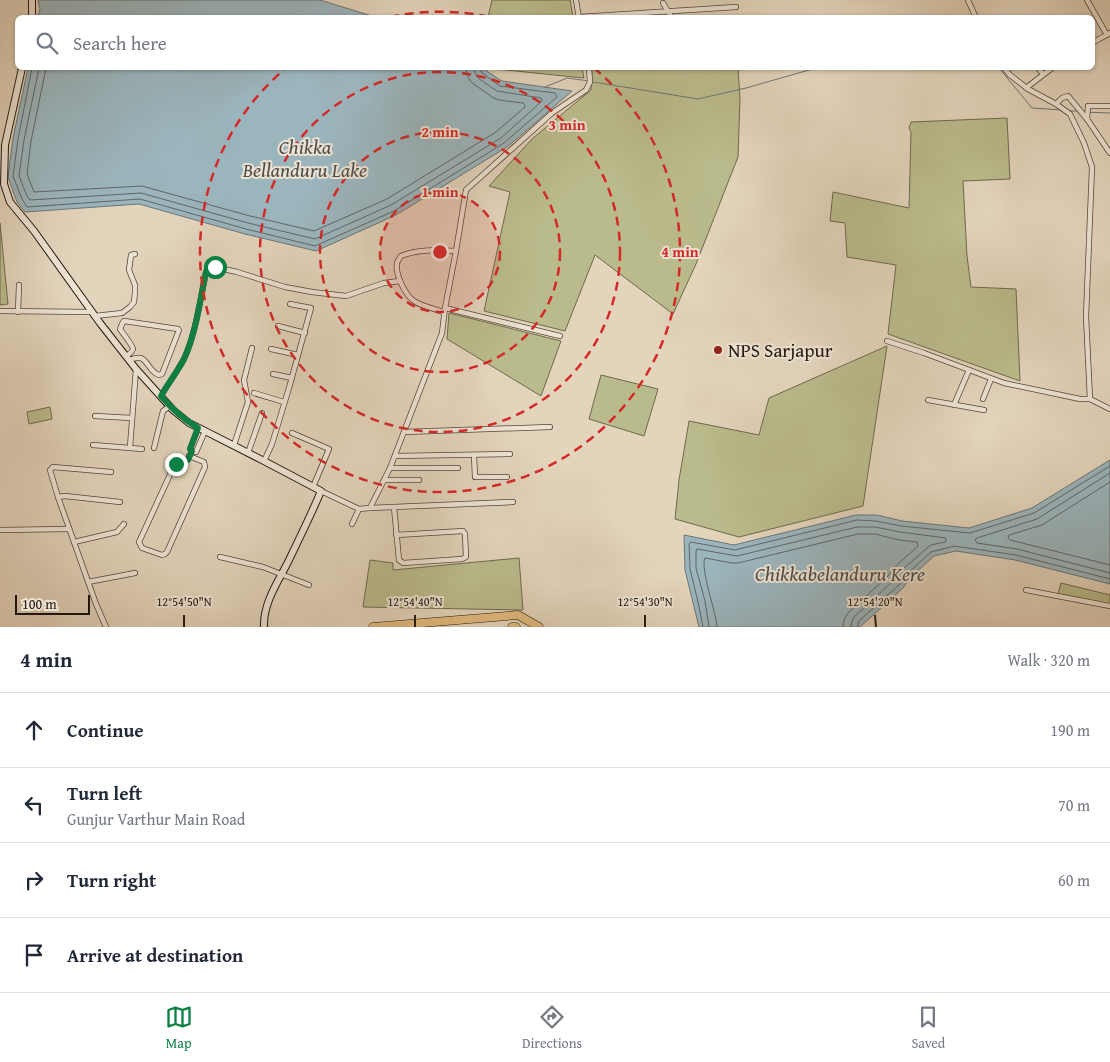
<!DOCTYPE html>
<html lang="en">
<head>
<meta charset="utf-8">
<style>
	body { margin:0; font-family:"Gentium Book Plus",serif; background:#f6f6f7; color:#1f2937 }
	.scale { position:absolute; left:15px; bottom:12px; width:75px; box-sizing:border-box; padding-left:5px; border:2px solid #231710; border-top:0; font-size:14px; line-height:18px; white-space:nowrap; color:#231710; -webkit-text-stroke:4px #ede3d3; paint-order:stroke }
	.stop { position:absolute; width:15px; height:15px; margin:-11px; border:4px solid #0b8043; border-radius:50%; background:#fff }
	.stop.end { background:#0b8043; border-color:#fff; box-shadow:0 1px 5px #0008 }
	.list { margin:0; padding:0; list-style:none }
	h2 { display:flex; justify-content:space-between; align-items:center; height:65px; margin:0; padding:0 20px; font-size:21px }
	h2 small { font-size:16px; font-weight:400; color:#747a83 }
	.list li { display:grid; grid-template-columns:32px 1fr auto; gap:15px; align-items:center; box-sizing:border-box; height:75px; padding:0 20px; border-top:1px solid #e0e1e3 }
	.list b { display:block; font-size:19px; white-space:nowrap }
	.list p { margin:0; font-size:16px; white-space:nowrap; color:#747a83 }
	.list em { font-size:16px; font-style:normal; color:#747a83 }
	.icon { flex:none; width:28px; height:28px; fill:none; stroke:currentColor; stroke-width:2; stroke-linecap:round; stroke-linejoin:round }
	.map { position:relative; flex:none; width:1110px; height:627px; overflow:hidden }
	.search { position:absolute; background:#fff; box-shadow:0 1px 4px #0004; left:15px; right:15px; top:15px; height:55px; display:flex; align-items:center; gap:12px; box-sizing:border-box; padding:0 18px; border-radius:8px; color:#747a83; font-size:19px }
	.sheet { height:365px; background:#fff }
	nav { display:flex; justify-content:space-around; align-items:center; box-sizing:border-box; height:70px; border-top:1px solid #e0e1e3; background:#fff; font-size:14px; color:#747a83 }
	nav a { display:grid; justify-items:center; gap:2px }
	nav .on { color:#0b8043 }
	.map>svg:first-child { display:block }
</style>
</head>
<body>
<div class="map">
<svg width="1110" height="627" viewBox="0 0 1110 627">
	<rect width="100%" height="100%" fill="#e3d4bc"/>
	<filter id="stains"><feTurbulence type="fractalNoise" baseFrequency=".004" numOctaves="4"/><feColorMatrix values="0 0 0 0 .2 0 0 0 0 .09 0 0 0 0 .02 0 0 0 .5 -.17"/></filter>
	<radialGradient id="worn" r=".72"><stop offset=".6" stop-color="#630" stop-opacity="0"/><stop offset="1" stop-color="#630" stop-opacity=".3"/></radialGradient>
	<!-- green -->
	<g fill="#babb8c" stroke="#6e694e">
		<path d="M492,0h78l3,17h-85z"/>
		<path d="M495,68h87l2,10 -88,-9z"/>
		<path d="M592,68h146l2,30 -2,59 -42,107 -23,50 -78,-59 -30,76 -81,-20 26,-119 -21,-6 43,-47 59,-49z"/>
		<path d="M1007,118l3,61 -47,2 4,75 4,31 45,2 4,92 -132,-47 8,-69 -49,-8 -2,-34 -15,-2 3,-29 76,16 2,-76 -2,-4 2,-6z"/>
		<path d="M0,223l8,81 -8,1z"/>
		<path d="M449,313l112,28 -20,55 -94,-57z"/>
		<path d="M887,346l-24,160 -124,31 -64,-18 4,-39 10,-59 70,14 10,-37z"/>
		<path d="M601,375l57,14 -14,47 -55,-17z"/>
		<path d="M50,407l2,12 -23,5 -2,-12z"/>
		<path d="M519,558l4,52 -160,-3 7,-47 23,3v7z"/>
		<path d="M1061,583l49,12v11l-52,-12z"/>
	</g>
	<!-- water -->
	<g fill="#9bb5bd" stroke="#6b7678">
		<path d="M38,0h282l55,17h-337l2,-8z"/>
		<path d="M28,68h454l20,13 70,10 -65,56 -111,68 -80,36 -71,-17 -106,-30 -114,8 -8,-10 -9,-25 5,-39z"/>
		<path d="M1110,460v124l-95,-24 -59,-9 -22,5 -23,21 -8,11 -43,39h-161l-14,-57 -1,-35 50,10 122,-30h21l25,6 67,7 63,-20z"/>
	</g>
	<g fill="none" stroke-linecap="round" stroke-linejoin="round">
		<!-- shore -->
		<g stroke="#5f6666" stroke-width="1">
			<path d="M32,68l-14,71 -5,37 9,23 5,8 113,-8 106,30 69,17 79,-35 110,-68 53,-46 -2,-4 -55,-7 -18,-13 -2,-5"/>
			<path d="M39,68l-15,72 -5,36 8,20 3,4 111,-7 107,30 67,16 76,-34 110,-67 41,-37v-2l-1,-1 -44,-7 -19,-13 -3,-5 -1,-5"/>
			<path d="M46,68l-15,73 -4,33 7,18 108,-6 108,30 64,15 73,-32 109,-67 29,-25v-2l-2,-2 -24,-3 -7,-3 -21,-15 -4,-7 -1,-7"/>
			<path d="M1110,473l-73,46 -60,19 -2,2 2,3 40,6 93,24"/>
			<path d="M1110,482l-68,43 -33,10 -1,3 2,2 100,25"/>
			<path d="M703,627l-5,-25 -8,-33 -1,-25 2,-2 44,8 122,-30 19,1 25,5 69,7 64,-20 76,-47"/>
			<path d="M709,627l-4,-26 -9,-33v-17l1,-2 40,7 120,-29h18l25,5 46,6v2l-1,2 -14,3 -4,3 -24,21 -9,11 -40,37 -2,4 -1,6"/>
			<path d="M717,627c-1,-16 -17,-58 -12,-69l27,5h6l120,-29h17l24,6 18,2 1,4 -20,18 -9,11 -41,38 -4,7 -1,7"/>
			<path d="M857,627l2,-6 40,-36 8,-11 24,-22 23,-6 62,9 94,24"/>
		</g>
		<!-- stream -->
		<g stroke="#6b7678" stroke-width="1">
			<path d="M999,68l33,40 30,2"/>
			<path d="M593,82l105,17 48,-11 70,-20"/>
			<path d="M545,87l22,-9 22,3"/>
			<path d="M1068,111h11"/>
			<path d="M1083,112l27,1"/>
		</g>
		<!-- street casing -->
		<g stroke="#53463b" stroke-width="6">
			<g id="street">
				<path d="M576,0l3,18"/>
				<path d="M968,0l8,18"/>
				<path d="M1087,0l20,35"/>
				<path d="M663,3l9,15"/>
				<path d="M579,17l157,-10"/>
				<path d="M1092,43l18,-10"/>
				<path d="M1004,68l6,7 18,14 28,15 14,10 14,29 8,24 -6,150 4,82"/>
				<path d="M1038,68l5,6"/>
				<path d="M1026,88l26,-20"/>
				<path d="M1056,104l6,-6 6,-2 19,23 23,34"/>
				<path d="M1087,119l1,-13h22"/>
				<path d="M445,308l115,28"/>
				<path d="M0,311l91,1"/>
				<path d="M18,312l1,-27"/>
				<path d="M444,312c-9,-3 -23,-6 -30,-11 -9,-6 -19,-27 -17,-38 1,-3 3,-5 4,-7 17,-7 36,-6 55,-5"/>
				<path d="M95,316l27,-3 8,-6 4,-5 1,-10v-7l-6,-15 2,-15 4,-1"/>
				<path d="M278,326l27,7"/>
				<path d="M887,341l37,12 80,30 76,16h10l20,10"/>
				<path d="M271,349l27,6"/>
				<path d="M127,356c2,-2 6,-5 6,-7 0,-3 -11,-17 -13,-20l3,-7 1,-1 54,8 1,1 -17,44 -3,1c-13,-4 -11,-24 -29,-15"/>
				<path d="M273,374l19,4"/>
				<path d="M254,393l30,9"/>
				<path d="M161,396c7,-12 16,-24 23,-37 12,-26 16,-59 22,-87l4,-3 5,-2 22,5 48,15 27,5 34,4 38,-13 16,-2"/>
				<path d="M983,399l8,-20"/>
				<path d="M928,400l56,10"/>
				<path d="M954,405l15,-35"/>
				<path d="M95,416l37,2"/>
				<path d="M404,432l146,-5"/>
				<path d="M292,433l37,16 -16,38"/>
				<path d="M93,445l49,4"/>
				<path d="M234,445l14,-43 -4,-22 8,-32"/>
				<path d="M130,447l6,-78"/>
				<path d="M154,448l9,-37 7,-5"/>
				<path d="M192,451l4,1 9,-21"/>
				<path d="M248,453l14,-40"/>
				<path d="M474,455l1,22h32"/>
				<path d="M189,456l15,6 1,5 -38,85 -2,2 -3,1 -20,-7 -3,-6 35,-76 14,-7z"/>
				<path d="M189,456l3,-5 -2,-2 8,-21"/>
				<path d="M395,456l115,-2"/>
				<path d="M264,461l8,-17 17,-56 22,-80 -21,-4"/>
				<path d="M390,468h68"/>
				<path d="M385,480h34"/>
				<path d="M321,491l38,18 11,-1 20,-40 52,-135 3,-25 11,-57 10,-61 86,-77 34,-23 4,-8 -1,-14"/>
				<path d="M58,497l7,-1 55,6"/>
				<path d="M394,507l5,53 4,3 59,-4 4,-2 -1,-23 -2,-3 -67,4"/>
				<path d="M370,508l143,-6"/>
				<path d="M352,524l7,-15"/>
				<path d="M0,530l69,-1"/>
				<path d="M74,542l43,-10 7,-8"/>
				<path d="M220,557l43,10 46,18"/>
				<path d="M88,582l47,-9"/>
				<path d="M1026,590l84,16"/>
				<path d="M106,627l-10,-23 -38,-107 -8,-27 3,-3 58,5"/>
			</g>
		</g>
		<!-- secondary casing -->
		<g stroke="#231710" stroke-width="8">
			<g id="secondary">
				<path d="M32,0v18"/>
				<path d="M22,68l-17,77 -1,39 6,18 24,29 66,92 36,46 37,41 16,13 16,8 59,30 57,30c-10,24 -22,48 -33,71 -10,20 -25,41 -24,65"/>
			</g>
		</g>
		<!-- primary casing -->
		<g stroke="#231710" stroke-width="9">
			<g id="primary">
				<path d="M373,627l145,-12 21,12"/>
				<path d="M512,627h4"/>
			</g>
		</g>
		<!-- street -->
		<use href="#street" stroke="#ede3d3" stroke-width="4.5"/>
		<!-- secondary -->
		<use href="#secondary" stroke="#ede3d3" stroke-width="6"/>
		<!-- primary -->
		<use href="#primary" stroke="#e2ba7e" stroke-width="8"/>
	</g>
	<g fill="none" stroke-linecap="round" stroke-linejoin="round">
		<!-- route -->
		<path stroke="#0b8043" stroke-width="6" d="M176,464l12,-4 4,-9 -2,-2 8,-21c-15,-9 -26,-19 -37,-32 7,-12 16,-24 23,-37 12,-26 16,-59 22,-87l4,-3 5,-2"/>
	</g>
	<!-- ticks -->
	<path fill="none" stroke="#231710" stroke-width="2" d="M184,615v12M415,615v12M645,615v12M875,615l1,12"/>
	<!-- distance rings -->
	<circle cx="440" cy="252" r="60" fill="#d62828" fill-opacity=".12"/>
	<g fill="none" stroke="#d62828" stroke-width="2.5" stroke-dasharray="9 6">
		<circle cx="440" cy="252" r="60"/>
		<circle cx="440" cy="252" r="120"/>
		<circle cx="440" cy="252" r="180"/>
		<path d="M390 17A240 240 0 0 1 490 17M594 68A240 240 0 1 1 286 68"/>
	</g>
	<!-- markers -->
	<circle fill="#8f2418" stroke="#ede3d3" stroke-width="2" cx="718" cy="350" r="5"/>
	<g text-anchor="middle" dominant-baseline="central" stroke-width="4" stroke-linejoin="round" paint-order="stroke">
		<!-- poi labels -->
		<g font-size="19" fill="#231710" stroke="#ede3d3" text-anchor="start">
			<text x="728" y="350">NPS Sarjapur</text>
		</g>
		<!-- water labels -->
		<g font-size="20" font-style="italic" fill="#4d4e4d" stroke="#ede3d3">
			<text x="305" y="146">Chikka<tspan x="305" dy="23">Bellanduru Lake</tspan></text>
			<text x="840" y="573">Chikkabelanduru Kere</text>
		</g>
	</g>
	<g font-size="12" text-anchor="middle" fill="#231710" stroke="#ede3d3" stroke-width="4" stroke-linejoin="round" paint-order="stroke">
		<text x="184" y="606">12°54'50"N</text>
		<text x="415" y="606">12°54'40"N</text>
		<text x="645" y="606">12°54'30"N</text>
		<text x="875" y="606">12°54'20"N</text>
	</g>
	<circle cx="440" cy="252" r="8" fill="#d62828" stroke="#ede3d3" stroke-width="2.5"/>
	<g font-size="15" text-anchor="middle" font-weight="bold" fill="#d62828" stroke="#ede3d3" stroke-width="4" stroke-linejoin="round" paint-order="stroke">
		<text x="567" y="130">3 min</text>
		<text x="440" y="137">2 min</text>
		<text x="440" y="197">1 min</text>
		<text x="680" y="257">4 min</text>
	</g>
	<rect width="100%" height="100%" filter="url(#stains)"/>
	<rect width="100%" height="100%" fill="url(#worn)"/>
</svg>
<div class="scale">100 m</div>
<div class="stop" style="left:215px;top:267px"></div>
<div class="stop end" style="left:176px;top:464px"></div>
<div class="search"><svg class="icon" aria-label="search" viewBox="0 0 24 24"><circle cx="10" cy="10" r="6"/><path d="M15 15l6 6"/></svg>Search here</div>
</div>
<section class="sheet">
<h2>4 min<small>Walk · 320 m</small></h2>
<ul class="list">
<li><svg class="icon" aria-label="ahead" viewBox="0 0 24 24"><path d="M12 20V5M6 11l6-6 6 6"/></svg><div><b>Continue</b></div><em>190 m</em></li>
<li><svg class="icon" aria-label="left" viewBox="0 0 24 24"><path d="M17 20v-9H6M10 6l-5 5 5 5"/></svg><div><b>Turn left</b><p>Gunjur Varthur Main Road</p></div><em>70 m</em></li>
<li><svg class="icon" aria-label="right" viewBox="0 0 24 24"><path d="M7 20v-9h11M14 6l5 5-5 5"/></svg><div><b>Turn right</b></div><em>60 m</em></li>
<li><svg class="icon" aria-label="arrive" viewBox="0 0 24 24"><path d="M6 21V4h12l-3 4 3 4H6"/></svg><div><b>Arrive at destination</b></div></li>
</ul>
</section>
<nav>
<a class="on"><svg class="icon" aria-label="map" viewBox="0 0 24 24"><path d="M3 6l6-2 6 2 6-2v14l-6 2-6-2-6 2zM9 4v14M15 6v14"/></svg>Map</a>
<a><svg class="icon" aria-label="directions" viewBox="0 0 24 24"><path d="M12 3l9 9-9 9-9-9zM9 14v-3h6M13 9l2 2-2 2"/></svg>Directions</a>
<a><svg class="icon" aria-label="saved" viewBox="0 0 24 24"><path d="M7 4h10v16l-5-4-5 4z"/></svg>Saved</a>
</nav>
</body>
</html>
